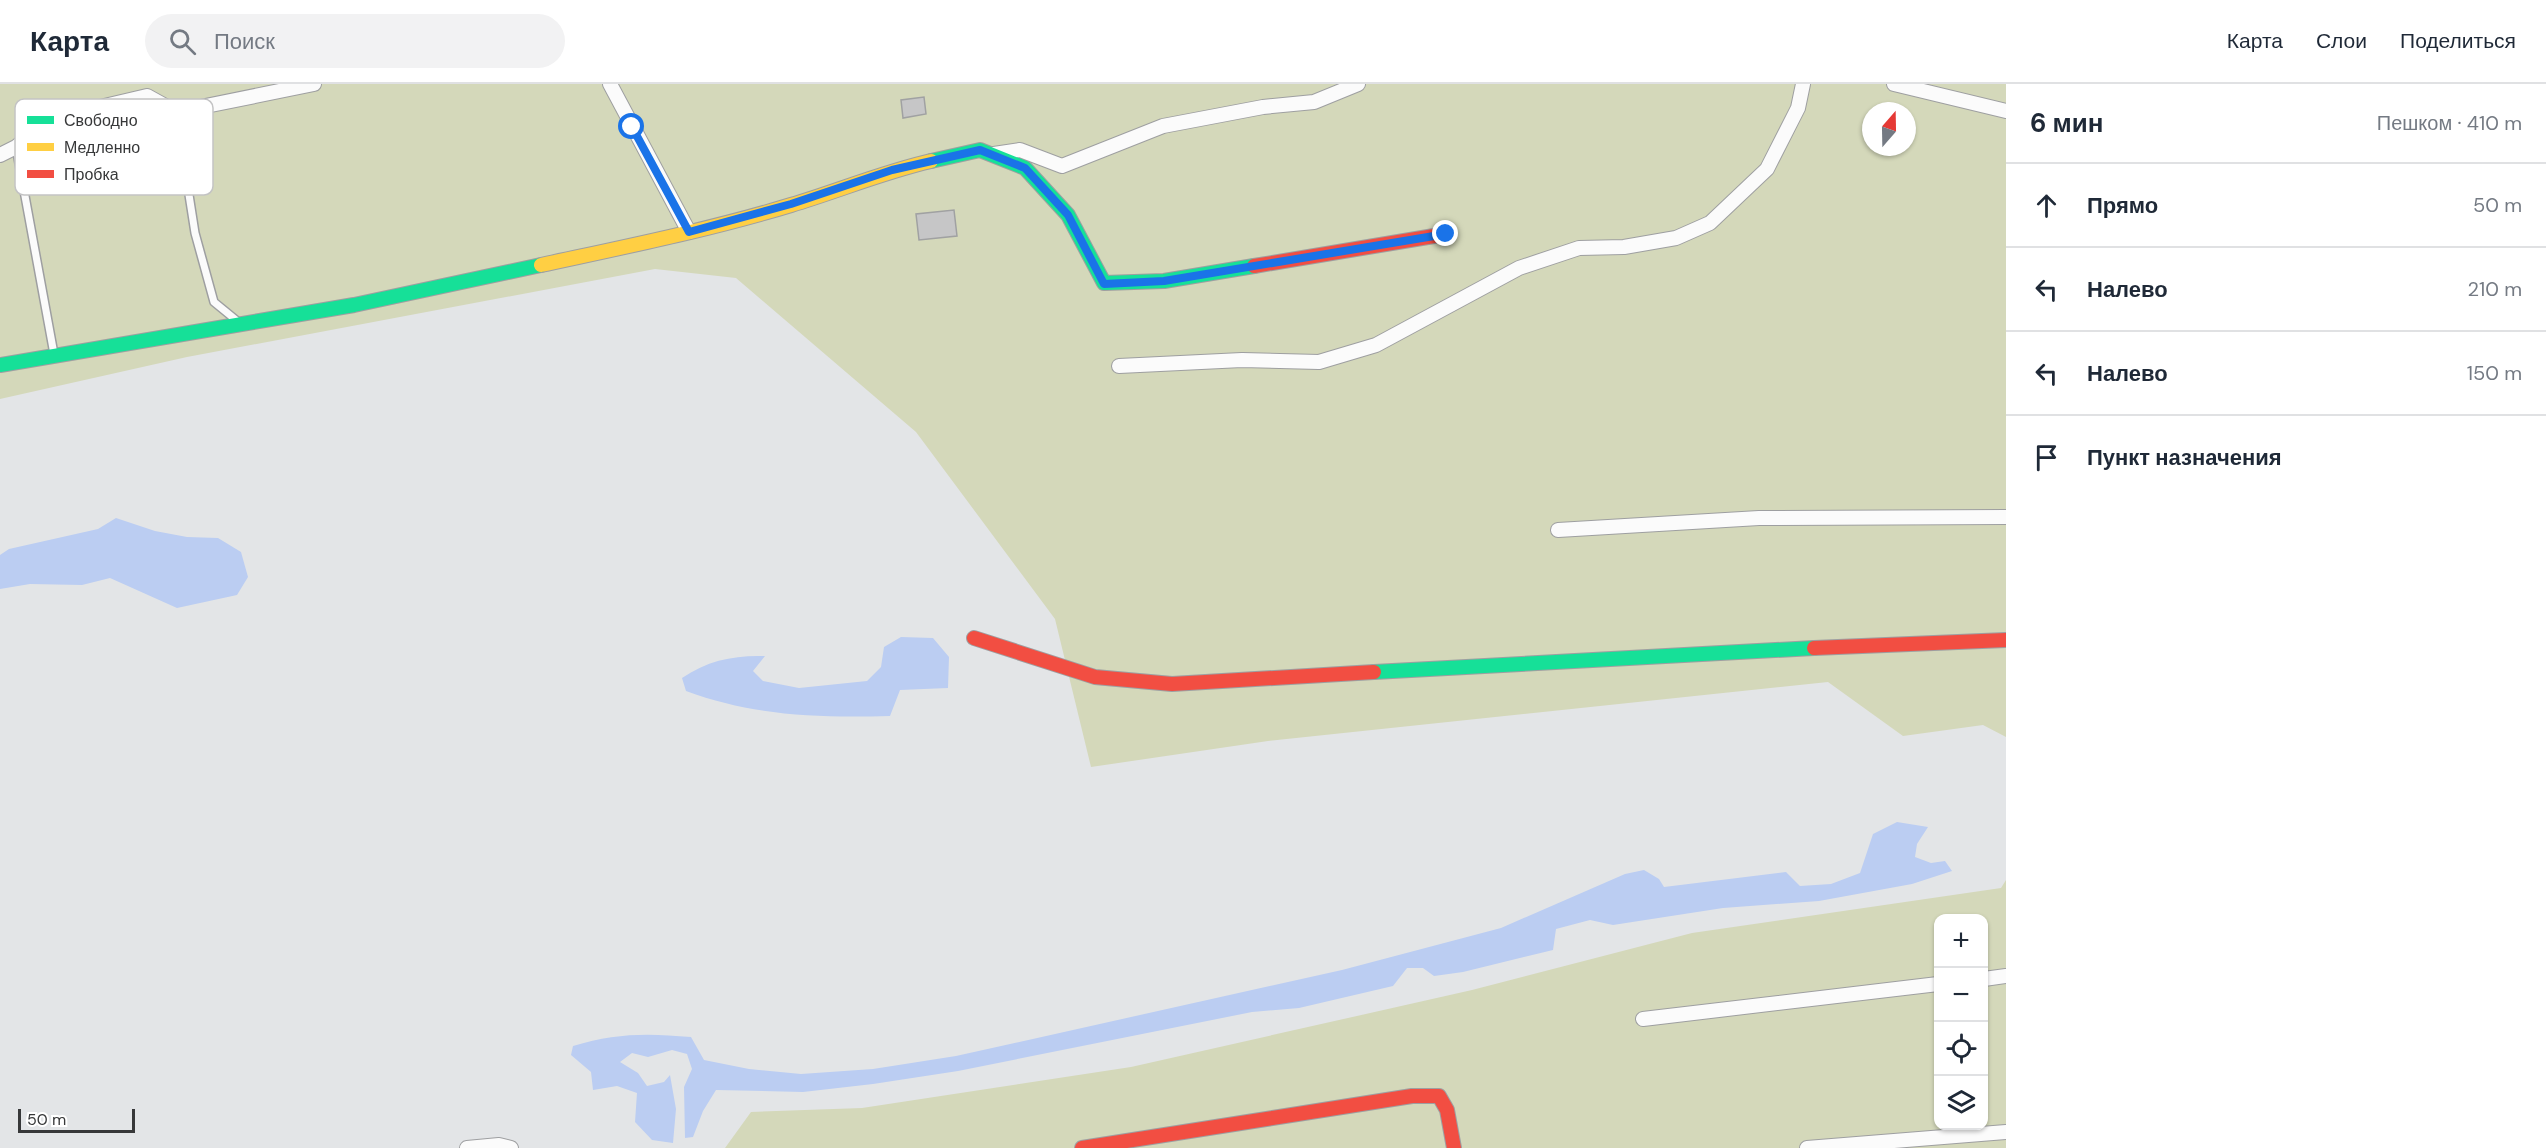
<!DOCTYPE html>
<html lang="ru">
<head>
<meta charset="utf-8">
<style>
	body { margin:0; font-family:"DM Sans",sans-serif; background:#f2f2f3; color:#1f2937 }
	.controls { position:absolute; right:18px; bottom:18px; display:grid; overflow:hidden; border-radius:12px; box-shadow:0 2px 4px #0004 }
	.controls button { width:54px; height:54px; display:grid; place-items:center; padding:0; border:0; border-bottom:2px solid #e0e1e3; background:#fff; color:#1f2937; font:30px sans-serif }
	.compass { position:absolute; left:1862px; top:18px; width:54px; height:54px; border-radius:50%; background:#fff; box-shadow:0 2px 4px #0004; rotate:20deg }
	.scale { position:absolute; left:18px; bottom:15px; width:117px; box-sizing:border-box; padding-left:6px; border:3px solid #373839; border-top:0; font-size:16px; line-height:21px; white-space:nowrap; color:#373839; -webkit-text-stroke:4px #fff; paint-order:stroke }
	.stop { position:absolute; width:18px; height:18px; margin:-14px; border:4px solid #1a73e8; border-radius:50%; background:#fff }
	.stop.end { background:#1a73e8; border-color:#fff; box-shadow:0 2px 6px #0008 }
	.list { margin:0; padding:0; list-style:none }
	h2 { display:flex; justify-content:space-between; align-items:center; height:78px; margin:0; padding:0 24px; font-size:26px }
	h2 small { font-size:20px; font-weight:400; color:#747a83 }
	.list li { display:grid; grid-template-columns:39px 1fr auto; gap:18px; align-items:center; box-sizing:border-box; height:84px; padding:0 24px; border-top:2px solid #e0e1e3 }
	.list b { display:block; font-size:22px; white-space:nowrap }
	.list em { font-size:20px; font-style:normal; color:#747a83 }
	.icon { flex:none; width:33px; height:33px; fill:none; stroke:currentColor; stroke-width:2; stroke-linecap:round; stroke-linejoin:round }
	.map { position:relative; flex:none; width:2006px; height:1064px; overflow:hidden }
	header { display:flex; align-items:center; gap:36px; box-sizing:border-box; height:84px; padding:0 30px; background:#fff; border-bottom:2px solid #e0e1e3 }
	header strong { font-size:28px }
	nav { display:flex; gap:33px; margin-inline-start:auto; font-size:21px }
	.search { width:420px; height:54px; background:#f2f2f3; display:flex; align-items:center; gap:15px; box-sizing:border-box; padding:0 21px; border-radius:33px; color:#747a83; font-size:22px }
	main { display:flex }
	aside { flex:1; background:#fff }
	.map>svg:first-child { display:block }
</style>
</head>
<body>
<header>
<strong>Карта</strong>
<div class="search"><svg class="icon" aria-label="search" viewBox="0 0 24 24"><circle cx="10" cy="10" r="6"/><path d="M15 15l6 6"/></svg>Поиск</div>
<nav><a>Карта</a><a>Слои</a><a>Поделиться</a></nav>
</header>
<main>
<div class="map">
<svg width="2006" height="1064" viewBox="0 0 2006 1064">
	<rect width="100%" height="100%" fill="#e3e5e7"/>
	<!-- green -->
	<g fill="#d4d8ba" fill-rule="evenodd">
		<path d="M0,0h2006v653l-23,-12 -80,11 -75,-54 -560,59 -177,26 -36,-148 -139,-187 -180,-154 -81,-9 -468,88 -187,42zM1871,27h36v36h-36z"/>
		<path d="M2006,796v268h-1281l26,-36 111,-4 269,-41 341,-77 220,-57 309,-45zM1938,834h46v208h-46z"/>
	</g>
	<!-- water -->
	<g fill="#bbcdf2">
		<path d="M116,434l39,13 32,6 31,1 23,14 7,25 -11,18 -60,13 -67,-30 -28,7 -52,-1 -30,5v-34l9,-6 89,-20z"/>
		<path d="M901,553l32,1 16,19 -1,31 -48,2 -10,26c-72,2 -136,0 -204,-25l-4,-13c26,-18 53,-23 83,-22l-12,15 10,10 36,7 68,-7 14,-14 3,-20z"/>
		<path d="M1897,738l31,5 -11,17 -2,13 16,6 14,-2 7,10 -40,13 -93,17 -96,7 -110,17 -23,-5 -34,9 -3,21 -90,22 -29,4 -11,-8h-16l-14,18 -94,22 -47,4 -294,59 -85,13 -70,8 -87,-2 -13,21 -10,26 -8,1 -1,-51 8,-18 -5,-15 -15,-4 -24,7 -16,-4 -12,9 18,11 9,13 17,-4 6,-7 6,34 -3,34 -21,-3 -17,-18 2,-29 -20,-7 -24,4 -2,-18 -20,-17 2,-9c42,-13 74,-13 118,-9l13,23 45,9 52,5 72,-5 83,-13 386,-86 159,-42 124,-54 19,-4 15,9 5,8 122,-15 14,14 31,-2 29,-11 13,-39z"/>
	</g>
	<!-- building -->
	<g fill="#c6c6c7" stroke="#a0a1a2" stroke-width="1.5">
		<path d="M924,13l2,17 -23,4 -2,-18z"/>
		<path d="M954,126l3,26 -38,4 -3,-26z"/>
	</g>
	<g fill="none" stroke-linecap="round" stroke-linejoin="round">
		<!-- lane casing -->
		<g stroke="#9e9fa1" stroke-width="10">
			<g id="lane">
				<path d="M176,28l19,121 19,69 22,18"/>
				<path d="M16,63l38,207"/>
			</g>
		</g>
		<!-- street casing -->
		<g stroke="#9e9fa1" stroke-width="16">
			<g id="street">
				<path d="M610,0l79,148"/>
				<path d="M1894,0l112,27"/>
				<path d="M994,70l26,-4 42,16 101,-40 100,-19 51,-5 44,-18"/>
				<path d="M0,71l16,-8 33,-28 98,-23 29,16 138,-28"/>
				<path d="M1119,282l123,-6 77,2 57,-17 143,-77 60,-20 45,-1 52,-9 34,-15 57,-54 31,-61 5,-24"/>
				<path d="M1558,446l201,-12 247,-1"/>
				<path d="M1984,895l22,-3"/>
				<path d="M1643,935l295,-35"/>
				<path d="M467,1064l32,-3 12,3"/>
				<path d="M1807,1064l199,-16"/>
			</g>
		</g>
		<!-- fast casing -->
		<g stroke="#9e9fa1" stroke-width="16">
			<g id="fast">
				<path d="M931,77l49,-11 45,18 43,47 36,68 60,-2 90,-15"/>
				<path d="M0,281l354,-60 187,-40"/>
				<path d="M1374,588l440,-24"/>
			</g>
		</g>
		<!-- slow casing -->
		<g stroke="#9e9fa1" stroke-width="16">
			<path id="slow" d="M541,181c83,-18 168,-35 250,-60 47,-14 92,-33 140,-44"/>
		</g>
		<!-- jam casing -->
		<g stroke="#9e9fa1" stroke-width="16">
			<g id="jam">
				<path d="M1254,182l192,-32"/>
				<path d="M974,554l121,39 77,7 202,-12"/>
				<path d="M1814,564l192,-8"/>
				<path d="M1082,1064l330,-52h27l8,14 7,38"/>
			</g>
		</g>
		<!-- lane -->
		<use href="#lane" stroke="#fbfbfb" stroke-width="7"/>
		<!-- street -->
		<use href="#street" stroke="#fbfbfb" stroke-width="14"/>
		<!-- fast -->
		<use href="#fast" stroke="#16e098" stroke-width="14"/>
		<!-- slow -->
		<use href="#slow" stroke="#ffcf43" stroke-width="14"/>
		<!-- jam -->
		<use href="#jam" stroke="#f24e42" stroke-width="14"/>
	</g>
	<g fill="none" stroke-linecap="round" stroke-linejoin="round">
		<!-- route -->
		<path stroke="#1a73e8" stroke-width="8" d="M632,43l57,105 102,-28 101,-34 88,-20 45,18 43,47 36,69 60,-3 282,-47"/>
	</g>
	<!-- legend -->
	<rect x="15" y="15" width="198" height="96" rx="9" fill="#fff" stroke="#c3c3c4" stroke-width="1.5"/>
	<rect x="27" y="32" width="27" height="8" fill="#16e098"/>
	<rect x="27" y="59" width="27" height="8" fill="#ffcf43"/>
	<rect x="27" y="86" width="27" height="8" fill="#f24e42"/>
	<g font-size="16" fill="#373839">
		<text x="64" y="42">Свободно</text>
		<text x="64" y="69">Медленно</text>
		<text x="64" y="96">Пробка</text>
	</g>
</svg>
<div class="controls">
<button>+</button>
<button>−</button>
<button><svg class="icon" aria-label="locate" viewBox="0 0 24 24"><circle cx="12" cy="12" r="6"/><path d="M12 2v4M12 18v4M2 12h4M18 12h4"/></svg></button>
<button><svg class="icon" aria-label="layers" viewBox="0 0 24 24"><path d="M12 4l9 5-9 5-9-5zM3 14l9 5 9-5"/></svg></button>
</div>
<svg class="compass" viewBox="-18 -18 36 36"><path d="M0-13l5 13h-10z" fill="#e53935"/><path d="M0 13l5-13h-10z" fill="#747a83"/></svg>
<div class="scale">50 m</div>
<div class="stop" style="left:632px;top:43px"></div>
<div class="stop end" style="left:1446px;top:150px"></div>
</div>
<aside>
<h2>6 мин<small>Пешком · 410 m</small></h2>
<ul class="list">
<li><svg class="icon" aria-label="ahead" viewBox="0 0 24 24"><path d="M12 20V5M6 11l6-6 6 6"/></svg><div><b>Прямо</b></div><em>50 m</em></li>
<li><svg class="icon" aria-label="left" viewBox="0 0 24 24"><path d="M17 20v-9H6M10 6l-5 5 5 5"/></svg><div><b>Налево</b></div><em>210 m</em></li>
<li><svg class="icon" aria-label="left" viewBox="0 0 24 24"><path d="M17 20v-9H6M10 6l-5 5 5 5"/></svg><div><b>Налево</b></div><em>150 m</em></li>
<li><svg class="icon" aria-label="arrive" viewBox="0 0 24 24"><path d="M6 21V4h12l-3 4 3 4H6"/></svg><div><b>Пункт назначения</b></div></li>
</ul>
</aside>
</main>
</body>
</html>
